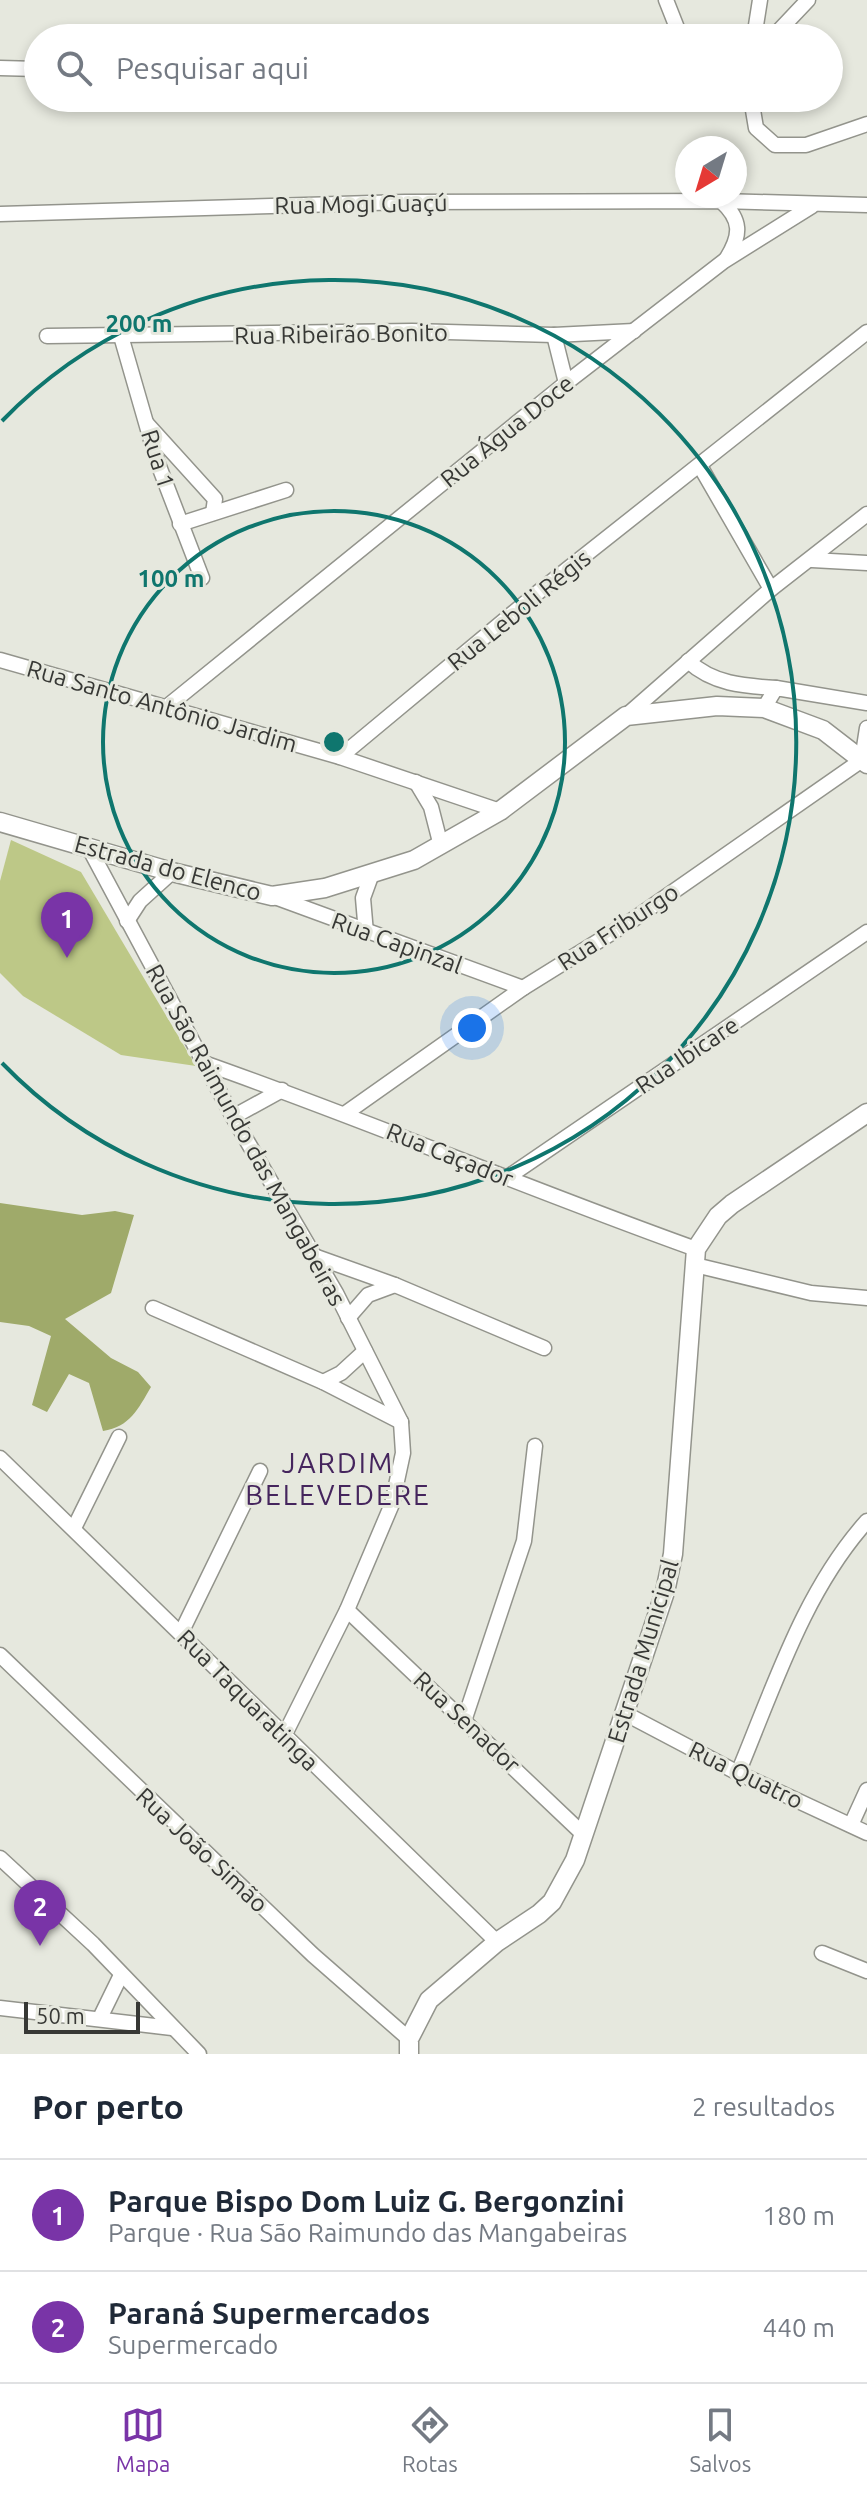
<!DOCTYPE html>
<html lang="pt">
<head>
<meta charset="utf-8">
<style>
	body { margin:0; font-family:Ubuntu,sans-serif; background:#f2f2f3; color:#1f2937 }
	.compass { position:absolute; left:675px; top:136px; width:72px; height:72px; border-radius:50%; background:#fff; box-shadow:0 4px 12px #0003; rotate:218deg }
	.scale { position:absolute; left:24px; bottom:20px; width:116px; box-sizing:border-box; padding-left:8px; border:4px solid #373835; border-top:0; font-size:22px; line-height:28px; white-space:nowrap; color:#373835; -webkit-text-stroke:6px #e6e8de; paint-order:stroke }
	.you { position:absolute; left:472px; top:1028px; width:28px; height:28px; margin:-20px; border:6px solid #fff; border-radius:50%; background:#1a73e8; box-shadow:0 0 0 12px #1a73e833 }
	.badge { display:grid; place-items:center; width:52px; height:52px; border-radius:50%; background:#7934a7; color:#fff; font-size:26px; font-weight:700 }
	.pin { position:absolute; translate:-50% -66px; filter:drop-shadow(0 2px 4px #0008) }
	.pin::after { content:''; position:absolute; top:42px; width:28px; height:24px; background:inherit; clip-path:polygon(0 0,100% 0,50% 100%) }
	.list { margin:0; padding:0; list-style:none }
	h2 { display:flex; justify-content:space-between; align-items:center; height:104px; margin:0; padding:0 32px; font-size:34px }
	h2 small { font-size:26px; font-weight:400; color:#747a83 }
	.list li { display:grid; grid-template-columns:52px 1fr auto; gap:24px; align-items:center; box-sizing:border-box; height:112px; padding:0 32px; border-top:2px solid #e0e1e3 }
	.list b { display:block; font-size:30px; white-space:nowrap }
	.list p { margin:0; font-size:26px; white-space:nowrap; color:#747a83 }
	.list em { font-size:26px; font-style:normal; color:#747a83 }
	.icon { flex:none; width:44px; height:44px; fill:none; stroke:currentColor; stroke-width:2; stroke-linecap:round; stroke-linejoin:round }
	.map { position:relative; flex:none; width:867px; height:2054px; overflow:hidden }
	.search { position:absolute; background:#fff; box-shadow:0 4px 12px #0003; left:24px; right:24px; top:24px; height:88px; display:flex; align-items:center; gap:20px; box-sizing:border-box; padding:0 28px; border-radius:44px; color:#747a83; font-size:30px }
	.sheet { height:328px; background:#fff }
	nav { display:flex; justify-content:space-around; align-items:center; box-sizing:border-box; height:112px; border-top:2px solid #e0e1e3; background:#fff; font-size:22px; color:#747a83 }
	nav a { display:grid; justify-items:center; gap:4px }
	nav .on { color:#7934a7 }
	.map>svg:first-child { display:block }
</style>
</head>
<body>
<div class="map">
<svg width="867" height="2054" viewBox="0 0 867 2054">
	<rect width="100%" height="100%" fill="#e6e8de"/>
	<!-- green -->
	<path fill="#bdc887" d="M11,840l70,32 115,194 -75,-11 -98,-59 -23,-23v-92z"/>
	<!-- forest -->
	<path fill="#9faa6a" d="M0,1203l82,12 33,-4 19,4 -23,78 -46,26 46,39 27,14 13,15c-13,22 -21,40 -48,44l-14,-48 -20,-9 -22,38 -15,-7 19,-69 -22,-10 -29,-4z"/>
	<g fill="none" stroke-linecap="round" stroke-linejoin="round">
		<!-- minor casing -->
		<g stroke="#93948c" stroke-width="17">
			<g id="minor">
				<path d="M666,0l15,38"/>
				<path d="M754,38l6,-38"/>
				<path d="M772,38l36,-38"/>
				<path d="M0,68l38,1"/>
				<path d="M751,98l5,30 19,17h31l61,-21"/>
				<path d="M721,201c21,19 20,34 6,57"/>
				<path d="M0,214l405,-12 316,-1 146,4"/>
				<path d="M554,335l12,48"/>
				<path d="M47,336l365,-5 142,4 80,-4"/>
				<path d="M121,336l36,125 45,117"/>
				<path d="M147,424l68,75 -2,14"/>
				<path d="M700,466l71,123"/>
				<path d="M180,524l106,-34"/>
				<path d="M812,560l55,3"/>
				<path d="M0,660l340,97 160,54"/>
				<path d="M688,661c25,23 55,25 88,27"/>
				<path d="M169,705l397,-322 158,-122 88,-55"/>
				<path d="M764,708l12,-20 91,15"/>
				<path d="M626,716l145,-127 96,-75"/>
				<path d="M340,757l196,-163 331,-262"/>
				<path d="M416,782l15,25 10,39"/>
				<path d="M89,848l144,269 103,176 65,129 2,31 -11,51 -45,106 -63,126"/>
				<path d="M272,896l251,92"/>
				<path d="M127,921l13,-20 32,-29"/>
				<path d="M366,933l-3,-35 8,-22"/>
				<path d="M204,1063c165,58 327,127 492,186"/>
				<path d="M346,1113l177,-125 111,-69 228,-159 5,-32"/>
				<path d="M233,1117l49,-27"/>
				<path d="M508,1177l359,-245"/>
				<path d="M314,1256l81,29 149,63"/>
				<path d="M695,1265l116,28 56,5"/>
				<path d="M153,1308l170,74 78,40"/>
				<path d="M348,1318l20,-23 27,-10"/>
				<path d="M323,1382l18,-9 24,-22"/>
				<path d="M0,1458l497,484"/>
				<path d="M74,1528l45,-91"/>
				<path d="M347,1610l237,225"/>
				<path d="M181,1633l79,-162"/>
				<path d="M0,1655l313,300 96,84"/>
				<path d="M626,1714l112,59 129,60"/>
				<path d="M465,1718l59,-177 11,-95"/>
				<path d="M738,1773c36,-86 66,-182 129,-252"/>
				<path d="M851,1825l16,-35"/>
				<path d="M0,1858l93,86 106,110"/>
				<path d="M822,1953l45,18"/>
				<path d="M0,2008l172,20"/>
				<path d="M100,2018l21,-43"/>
			</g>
		</g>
		<!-- tertiary casing -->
		<g stroke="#93948c" stroke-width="21">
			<g id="tertiary">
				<path d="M0,822l172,50 100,24 53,-8 89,-28 86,-49 126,-95 91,-10 47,2 59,22 44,34"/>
				<path d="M409,2054v-15l20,-39 68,-58 42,-28 13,-12 23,-42 90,-268 8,-38 23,-305 22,-33 14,-12 135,-91"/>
			</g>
		</g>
		<!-- minor -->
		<use href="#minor" stroke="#fff" stroke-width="14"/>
		<!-- tertiary -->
		<use href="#tertiary" stroke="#fff" stroke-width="18"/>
	</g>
	<!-- distance rings -->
	<g fill="none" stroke="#0f766e" stroke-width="4">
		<circle cx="334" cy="742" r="231"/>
		<path d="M2 421A462 462 0 1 1 2 1063"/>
	</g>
	<g text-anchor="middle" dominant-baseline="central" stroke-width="6" stroke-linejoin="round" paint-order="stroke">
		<!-- street labels -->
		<g font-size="24" fill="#373835" stroke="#e6e8de">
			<text transform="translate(361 204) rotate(-1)">Rua Mogi Guaçú</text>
			<text transform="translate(341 334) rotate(-1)">Rua Ribeirão Bonito</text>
			<text transform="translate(507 431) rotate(-39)">Rua Água Doce</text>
			<text transform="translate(158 459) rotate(72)">Rua 1</text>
			<text transform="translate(519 610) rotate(-39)">Rua Leboli Régis</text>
			<text transform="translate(162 706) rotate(16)">Rua Santo Antônio Jardim</text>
			<text transform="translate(168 868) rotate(15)">Estrada do Elenco</text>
			<text transform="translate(618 927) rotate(-33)">Rua Friburgo</text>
			<text transform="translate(397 943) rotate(20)">Rua Capinzal</text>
			<text transform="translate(687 1055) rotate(-34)">Rua Ibicare</text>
			<text transform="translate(246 1135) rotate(61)">Rua São Raimundo das Mangabeiras</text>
			<text transform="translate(450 1155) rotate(22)">Rua Caçador</text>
			<text transform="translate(643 1651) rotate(-73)">Estrada Municipal</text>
			<text transform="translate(248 1700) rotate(45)">Rua Taquaratinga</text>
			<text transform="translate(467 1722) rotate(43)">Rua Senador</text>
			<text transform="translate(746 1775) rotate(26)">Rua Quatro</text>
			<text transform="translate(202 1850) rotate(43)">Rua João Simão</text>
		</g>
		<!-- quarter labels -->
		<g font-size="28" letter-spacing="2" fill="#45255d" stroke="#e6e8de">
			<text x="338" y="1462">JARDIM<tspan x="338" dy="32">BELEVEDERE</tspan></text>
		</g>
	</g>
	<circle cx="334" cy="742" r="12" fill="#0f766e" stroke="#e6e8de" stroke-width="4"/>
	<g font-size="24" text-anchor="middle" font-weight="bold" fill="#0f766e" stroke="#e6e8de" stroke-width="6" stroke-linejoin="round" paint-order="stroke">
		<text x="139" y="332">200 m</text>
		<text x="171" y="587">100 m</text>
	</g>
</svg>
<svg class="compass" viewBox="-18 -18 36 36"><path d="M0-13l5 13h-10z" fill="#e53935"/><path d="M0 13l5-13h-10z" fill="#747a83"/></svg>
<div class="scale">50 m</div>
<div class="you"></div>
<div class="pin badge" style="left:67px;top:958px">1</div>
<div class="pin badge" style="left:40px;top:1946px">2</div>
<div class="search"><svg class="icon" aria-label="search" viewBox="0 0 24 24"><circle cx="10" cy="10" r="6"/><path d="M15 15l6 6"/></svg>Pesquisar aqui</div>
</div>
<section class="sheet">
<h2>Por perto<small>2 resultados</small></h2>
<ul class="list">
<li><span class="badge">1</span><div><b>Parque Bispo Dom Luiz G. Bergonzini</b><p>Parque · Rua São Raimundo das Mangabeiras</p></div><em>180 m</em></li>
<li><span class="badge">2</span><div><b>Paraná Supermercados</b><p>Supermercado</p></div><em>440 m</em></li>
</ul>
</section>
<nav>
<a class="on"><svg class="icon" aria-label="map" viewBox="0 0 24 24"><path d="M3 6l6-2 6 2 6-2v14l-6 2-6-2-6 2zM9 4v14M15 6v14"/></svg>Mapa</a>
<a><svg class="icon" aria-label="directions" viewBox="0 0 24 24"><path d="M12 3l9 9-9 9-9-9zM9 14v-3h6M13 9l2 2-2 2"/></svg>Rotas</a>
<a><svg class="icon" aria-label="saved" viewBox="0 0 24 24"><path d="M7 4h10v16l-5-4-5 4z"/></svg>Salvos</a>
</nav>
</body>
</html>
